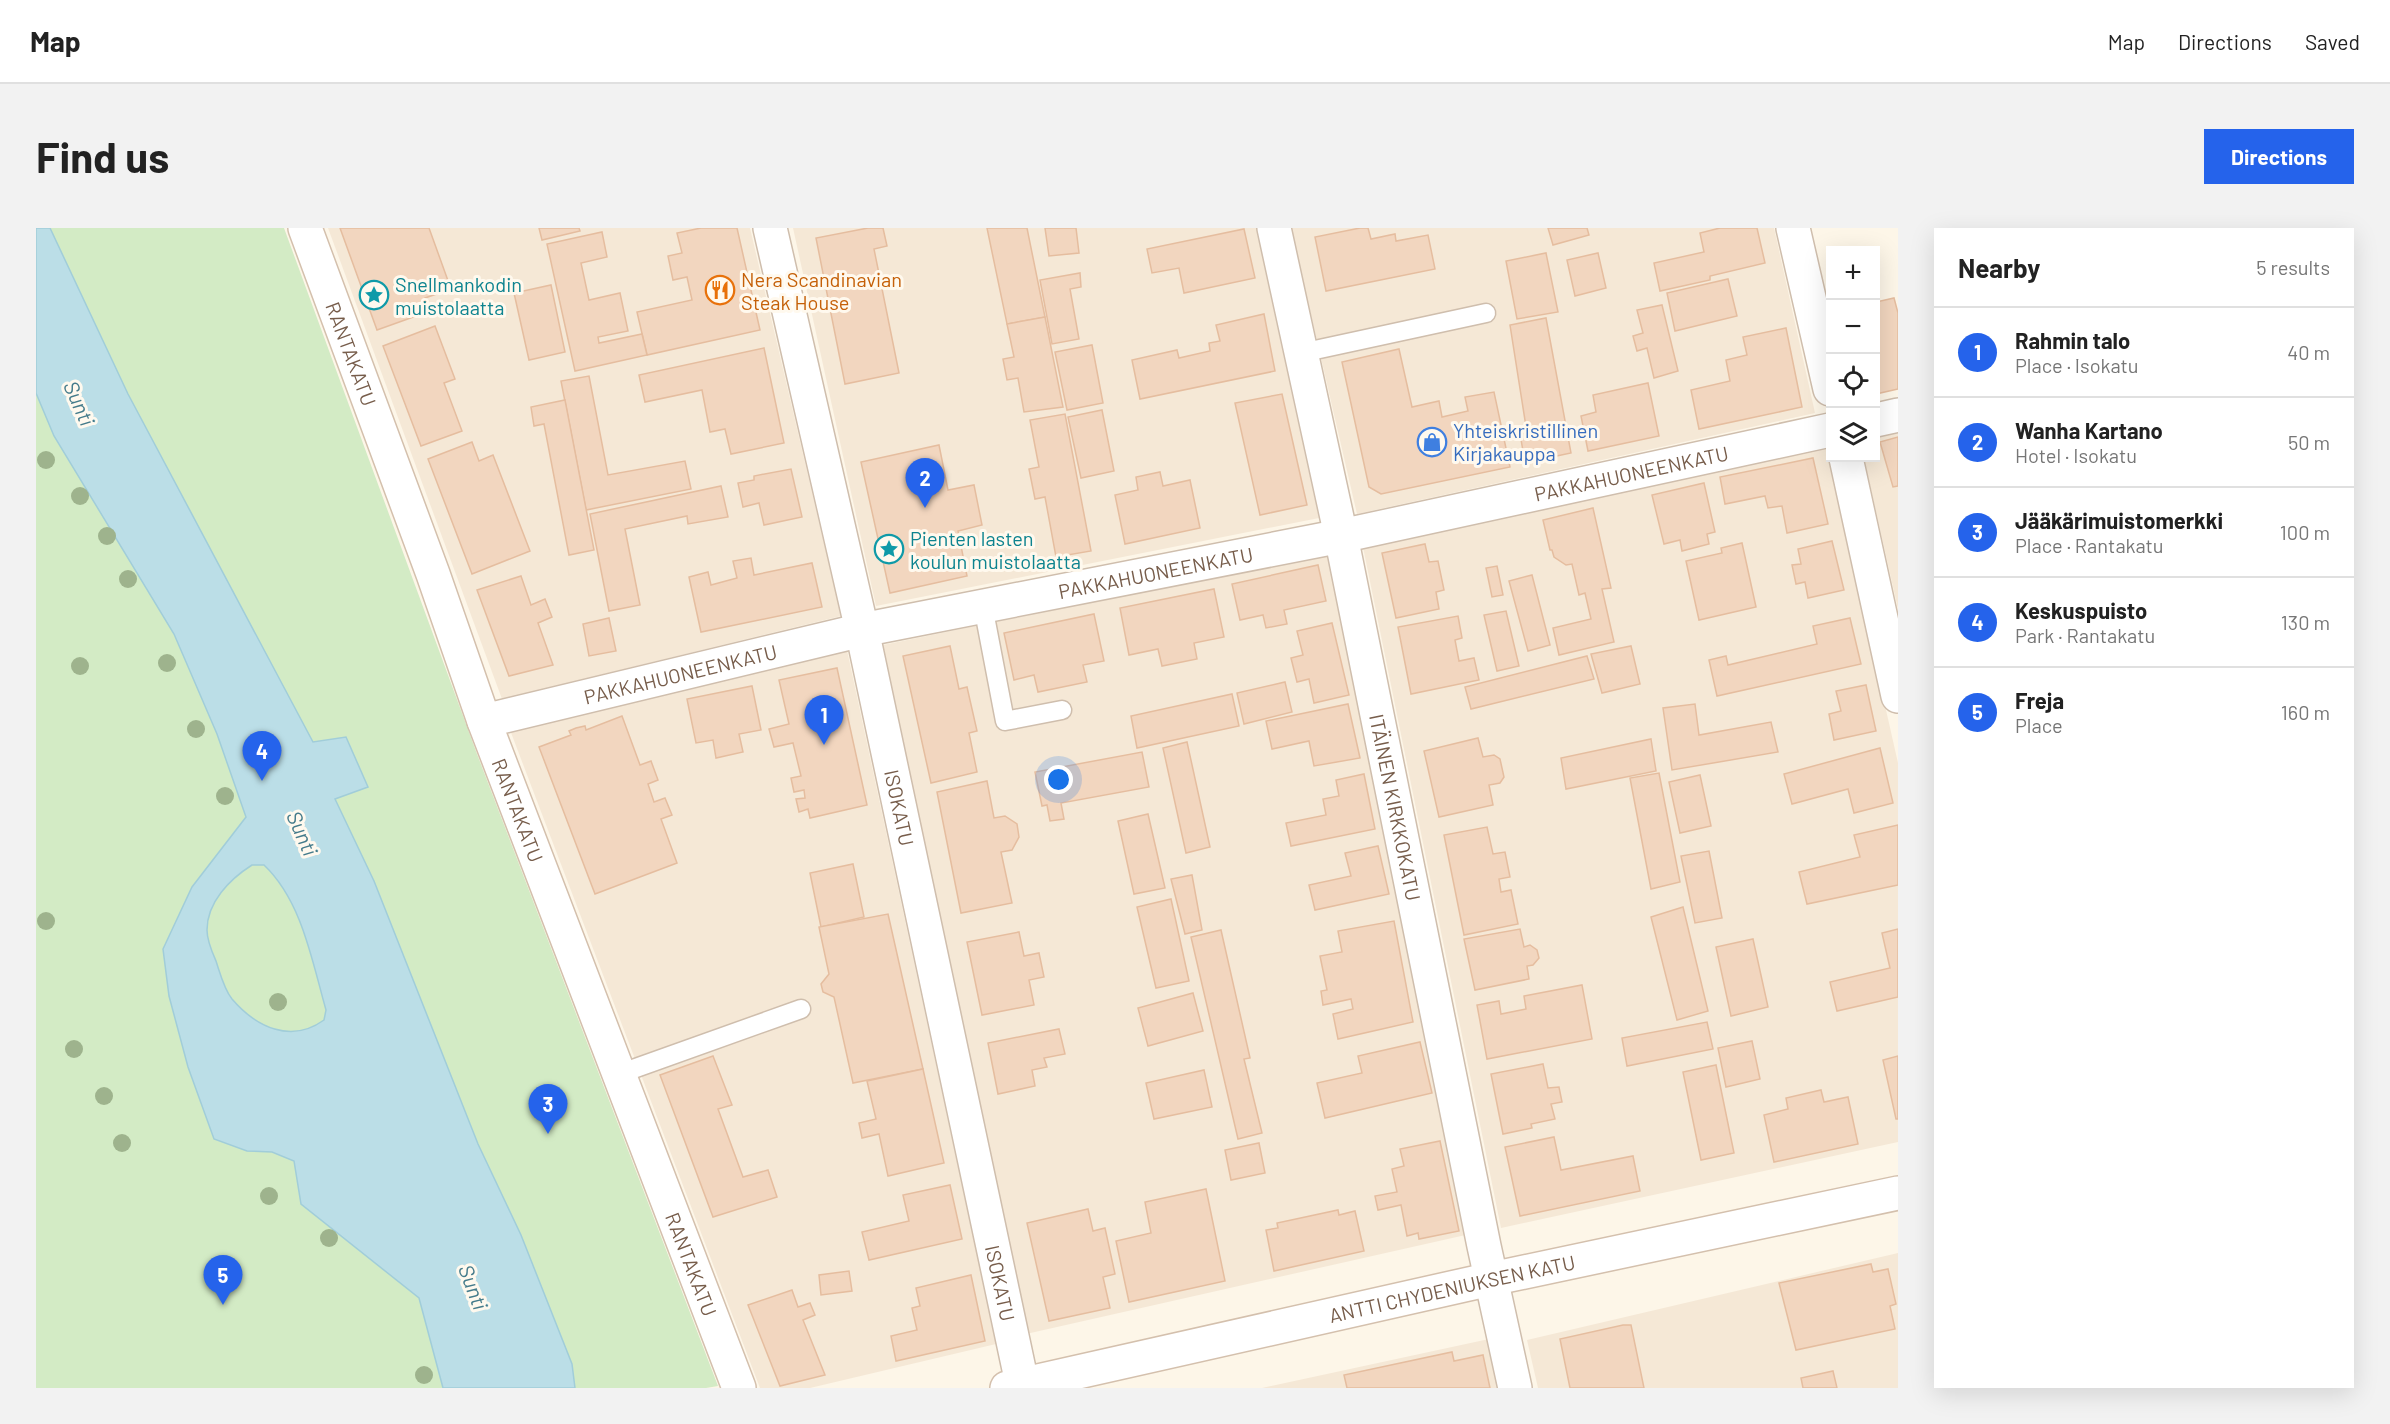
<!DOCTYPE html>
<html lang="en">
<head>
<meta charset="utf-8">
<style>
	body { margin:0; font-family:Barlow,sans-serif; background:#f2f2f2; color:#222 }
	.controls { position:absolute; right:18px; top:18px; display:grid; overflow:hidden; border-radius:0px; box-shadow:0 6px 24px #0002 }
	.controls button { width:54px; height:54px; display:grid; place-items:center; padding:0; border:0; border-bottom:2px solid #e0e0e0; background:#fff; color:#222; font:30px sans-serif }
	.you { position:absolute; left:1023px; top:552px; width:21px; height:21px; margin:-15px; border:4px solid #fff; border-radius:50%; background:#1a73e8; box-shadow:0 0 0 9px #1a73e833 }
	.badge { display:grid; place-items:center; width:39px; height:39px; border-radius:50%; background:#2563eb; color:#fff; font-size:20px; font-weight:700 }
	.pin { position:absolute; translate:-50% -50px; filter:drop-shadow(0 2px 3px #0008) }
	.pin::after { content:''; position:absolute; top:32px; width:21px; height:18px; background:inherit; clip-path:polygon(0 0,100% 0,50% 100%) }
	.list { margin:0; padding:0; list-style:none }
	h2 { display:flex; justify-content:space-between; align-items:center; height:78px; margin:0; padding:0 24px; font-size:26px }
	h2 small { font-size:20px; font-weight:400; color:#767676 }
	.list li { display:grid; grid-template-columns:39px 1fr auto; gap:18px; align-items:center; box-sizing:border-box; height:90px; padding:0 24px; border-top:2px solid #e0e0e0 }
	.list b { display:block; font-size:22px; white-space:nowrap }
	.list p { margin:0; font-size:20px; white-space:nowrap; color:#767676 }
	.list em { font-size:20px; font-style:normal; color:#767676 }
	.icon { flex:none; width:33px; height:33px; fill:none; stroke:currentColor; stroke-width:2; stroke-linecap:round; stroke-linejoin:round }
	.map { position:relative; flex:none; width:1862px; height:1160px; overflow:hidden; border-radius:0px }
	header { display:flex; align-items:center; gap:36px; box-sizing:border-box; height:84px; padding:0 30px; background:#fff; border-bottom:2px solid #e0e0e0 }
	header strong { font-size:28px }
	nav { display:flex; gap:33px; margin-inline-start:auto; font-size:21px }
	.intro { display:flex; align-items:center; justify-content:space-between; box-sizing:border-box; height:144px; padding:0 36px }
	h1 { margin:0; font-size:42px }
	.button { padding:15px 27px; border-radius:0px; background:#2563eb; color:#fff; font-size:21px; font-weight:700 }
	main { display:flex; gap:36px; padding:0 36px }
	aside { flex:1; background:#fff; border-radius:0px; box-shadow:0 6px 24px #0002 }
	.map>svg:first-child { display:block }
</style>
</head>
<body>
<header>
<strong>Map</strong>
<nav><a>Map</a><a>Directions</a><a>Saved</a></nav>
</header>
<div class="intro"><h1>Find us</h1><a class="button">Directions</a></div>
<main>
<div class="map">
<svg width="1862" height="1160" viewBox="0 0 1862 1160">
	<rect width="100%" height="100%" fill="#fdf6e8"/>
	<!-- residential -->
	<g fill="#f5e8d6">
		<path d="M292,0h422l91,388 -339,83z"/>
		<path d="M757,0h463l63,290 -443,88z"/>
		<path d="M1255,0h483l41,185 -458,101z"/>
		<path d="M1862,201v180l-34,-151h12v-24z"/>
		<path d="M1790,216l72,319v379l-397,86 -138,-681z"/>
		<path d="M1295,325l139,681 -444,100 -143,-689z"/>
		<path d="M811,422l149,694 -186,44h-50l-250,-658z"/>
		<path d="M1862,1025v135h-360l-11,-48z"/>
		<path d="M1453,1111l11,49h-238z"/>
	</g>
	<!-- green -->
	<path fill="#d3ebc5" d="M0,0h248l193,526 241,632 -12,2h-670z"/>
	<!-- water -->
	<path fill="#bbdee7" stroke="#a1cdd9" stroke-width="1.5" fill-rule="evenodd" d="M0,0h14l78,166 185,348 33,-5 22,50 -33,12 39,82 104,263 43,91 51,129 3,24h-132l-24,-90 -118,-94 -7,-43 -22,-9 -25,-1 -33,-12 -26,-72 -19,-71 -6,-47 29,-62 54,-70 -29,-83 -43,-100 -120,-198 -18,-43zM216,637h12c38,36 48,96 62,145l-2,10c-33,24 -68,7 -92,-21 -8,-10 -12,-26 -16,-38 -4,-9 -9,-20 -9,-31 0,-28 23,-51 45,-65z"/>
	<!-- building -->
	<g fill="#f2d6bf" stroke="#e5bd9f" stroke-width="1.5">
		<path d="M304,0h89l22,61 -26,9 5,13 -53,19z"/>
		<path d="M503,0h40l1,3 -38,9z"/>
		<path d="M665,0h36l23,102 -113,25 -10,-43 55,-12 -5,-23 -14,3 -5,-24 14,-3 -5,-20z"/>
		<path d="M832,0h15l4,18 -13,3 25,124 -54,11 -29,-146z"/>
		<path d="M951,0h40l18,89 -38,7z"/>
		<path d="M1009,0h31l3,25 -30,3z"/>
		<path d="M1324,0h8l3,11 24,-5 1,7 32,-6 7,34 -109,22 -11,-54z"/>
		<path d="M1512,0h39l2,7 -36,10z"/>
		<path d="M1684,0h37l8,35 -55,13v4l-50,11 -6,-28 50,-11 -4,-19z"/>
		<path d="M1208,1l11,49 -71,15 -5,-25 -27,5 -5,-24z"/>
		<path d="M566,4l5,25 -26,6 8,37 31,-7 8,38 -30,6 1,6 43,-9 5,21 -72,16 -28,-127z"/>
		<path d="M1510,25l12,59 -41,7 -11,-58z"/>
		<path d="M1562,25l8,35 -31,8 -8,-36z"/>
		<path d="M1044,45l1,14 -11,2 9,50 -27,5 -12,-64z"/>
		<path d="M1692,51l9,37 -62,15 -8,-38z"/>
		<path d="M515,57l14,67 -36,8 -15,-67z"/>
		<path d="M1858,70l4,15v76l-22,5v-92z"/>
		<path d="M1626,77l16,66 -24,7 -7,-30 -10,3 -4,-15 10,-3 -6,-23z"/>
		<path d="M1228,86l11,57 -135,28 -8,-39 45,-10 2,8 31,-7 -1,-8 11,-2 -4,-16z"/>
		<path d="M1009,89l18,90 -39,5 -6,-34 -11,2 -4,-21 11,-2 -7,-33z"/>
		<path d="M1510,90l25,135 -38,8 -2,-11 -8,1 -3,-17 7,-1 -17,-108z"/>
		<path d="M399,98l20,53 -11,4 18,48 -41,15 -38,-100z"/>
		<path d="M1750,100l16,79 -103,22 -8,-39 39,-9 -4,-21 21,-5 -4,-18z"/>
		<path d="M1056,117l11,58 -36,7 -12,-58z"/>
		<path d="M728,120l20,95 -53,11 -6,-25 -15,3 -8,-42 -57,12 -6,-27z"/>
		<path d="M1363,121l13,58 27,-6 3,16 26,-6 -3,-14 29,-5 16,75 -129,27 -12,-7 -27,-125z"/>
		<path d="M553,148l19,99 77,-14 6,28 -105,21 -25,-129z"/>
		<path d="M1612,155l11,53 -71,15 -7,-35 15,-4 -3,-17z"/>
		<path d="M1246,166l25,111 -47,10 -25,-112z"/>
		<path d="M529,172l29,150 -25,5 -25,-131 -10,2 -3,-19z"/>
		<path d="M1066,182l12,61 -33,7 -13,-61z"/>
		<path d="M1029,186l26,137 -35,6 -11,-60 -10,2 -6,-30 10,-2 -9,-47z"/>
		<path d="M1862,209v49l-5,1 -13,-45z"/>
		<path d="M436,214l7,19 14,-6 37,96 -58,23 -44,-115z"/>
		<path d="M903,217l9,45 26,-5 8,40 -24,6 9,45 -77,17 -29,-131z"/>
		<path d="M1777,230l15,66 -41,9 -5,-27 -14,2 -3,-12 -40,8 -5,-27z"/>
		<path d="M755,241l11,48 -38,8 -5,-22 -16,4 -5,-24 16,-3v-4z"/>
		<path d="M1124,244l3,14 27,-6 10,48 -75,16 -10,-49 23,-5 -2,-13z"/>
		<path d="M1668,255l11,49 -8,2 2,10 -27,7 -2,-11 -16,4 -12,-49z"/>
		<path d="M685,258l7,31 -40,7 -1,-8 -62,13 15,76 -31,6 -19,-97z"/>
		<path d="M1557,280l18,80 -9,1 12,53 -55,13 -6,-27 38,-9 -6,-26 -6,2 -7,-31 -6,1 -12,-8 -2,-7h-2l-7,-30z"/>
		<path d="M1796,313l12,49 -36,8 -3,-16 -9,2 -4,-19 9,-1 -3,-15z"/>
		<path d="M1706,315l14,64 -57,13 -13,-59 36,-8 -1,-5z"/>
		<path d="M1389,316l4,18 9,-1 6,29 -8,2 3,17 -43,9 -14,-65z"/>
		<path d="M715,330l3,17 58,-12 10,44 -121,25 -12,-55 19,-5 3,13 26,-7 -4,-17z"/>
		<path d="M1282,337l8,36 -42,9 3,14 -21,4 -3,-13 -23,5 -8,-36z"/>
		<path d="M1461,338l6,29 -11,2 -6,-29z"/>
		<path d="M1496,347l18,70 -22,6 -19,-70z"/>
		<path d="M485,348l10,29 14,-6 7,18 -14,6 15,42 -44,11 -32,-86z"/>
		<path d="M1178,361l10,48 -30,6 3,16 -35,7 -4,-17 -29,6 -9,-47z"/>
		<path d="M1470,383l13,55 -22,5 -13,-56z"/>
		<path d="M1058,386l10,47 -21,4 4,17 -49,10 -4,-17 -20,5 -10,-47z"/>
		<path d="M1422,388l4,22 -7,2 4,21 15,-3 5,22 -68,14 -13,-67z"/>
		<path d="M573,390l7,33 -27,5 -6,-32z"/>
		<path d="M1814,390l11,46 -144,32 -8,-36 17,-4 2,9 89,-21 -4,-18z"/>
		<path d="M1296,395l17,72 -35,8 -5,-24 -12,3 -6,-24 12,-3 -6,-24z"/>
		<path d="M914,418l9,43 8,-2 10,44 -8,2 8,39 -46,11 -28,-127z"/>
		<path d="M1595,418l9,38 -38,9 -11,-39z"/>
		<path d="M1551,428l7,23 -123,30 -6,-22z"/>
		<path d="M801,440l30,137 -57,13 -2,-9 -9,3 -3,-13 9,-1 -1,-8 -10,2 -3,-14 10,-2 -8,-33 -19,4 -5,-18 20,-5 -10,-44z"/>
		<path d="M1249,454l7,30 -48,12 -7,-31z"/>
		<path d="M1830,457l10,46 -42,9 -5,-26 12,-3 -5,-20z"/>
		<path d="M716,458l9,44 -22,4 4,18 -27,6 -3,-18 -17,3 -9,-44z"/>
		<path d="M1196,466l7,32 -102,22 -6,-32z"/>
		<path d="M1312,476l12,54 -46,8 -5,-25 -37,8 -6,-28z"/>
		<path d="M1659,476l4,31 72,-13 7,30 -106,18 -9,-62z"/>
		<path d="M586,488l18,49 11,-4 7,19 -10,4 6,18 11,-4 7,17 -11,4 16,44 -82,31 -56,-147 32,-12 -2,-4 7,-3 9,-2 1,4z"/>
		<path d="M1442,510l5,19 11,-2 6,4 4,18 -4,6 -11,2 4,20 -54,12 -15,-66z"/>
		<path d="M1615,511l5,32 -90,18 -5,-31z"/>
		<path d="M1151,514l23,105 -24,6 -23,-105z"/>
		<path d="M1844,520l13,55 -39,10 -6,-24 -56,15 -8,-30z"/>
		<path d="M1106,524l7,35 -88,16 3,16 -14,2 -3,-16 -5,1 -7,-34z"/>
		<path d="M1623,545l21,109 -29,7 -21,-111z"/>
		<path d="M1328,546l11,55 -84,17 -5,-23 40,-8 -3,-16 16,-3 -3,-16z"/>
		<path d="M1664,547l11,51 -31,7 -11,-51z"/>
		<path d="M951,553l7,37 11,-2 12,8 2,13 -7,13 -11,2 11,51 -51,10 -24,-121z"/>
		<path d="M1112,586l17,74 -31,6 -16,-73z"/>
		<path d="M1862,597v60l-91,19 -8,-32 61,-15 -6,-22z"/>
		<path d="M1451,599l6,27 12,-2 5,25 -11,2 2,13 10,-2 7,34 -54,11 -20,-100z"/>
		<path d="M1342,618l11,48 -74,16 -6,-25 42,-9 -6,-23z"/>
		<path d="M1673,623l13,67 -27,5 -14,-67z"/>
		<path d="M817,636l11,53 -43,10 -11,-54z"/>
		<path d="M1156,647l10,55 -17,4 -14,-55z"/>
		<path d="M1135,671l18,82 -33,7 -19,-81z"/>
		<path d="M1647,679l25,104 -31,9 -26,-103z"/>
		<path d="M852,686l35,155 -70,14 -19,-86 -11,-5 -2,-8 8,-10 -10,-47z"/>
		<path d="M1358,693l19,101 -75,17 -5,-25 20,-5 -2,-10 -28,6 -2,-14 6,-1 -7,-34 22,-4 -4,-21z"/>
		<path d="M1484,701l4,18 6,-2 7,5 2,8 -6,7 -6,1 2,13 -54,11 -11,-51z"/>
		<path d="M1862,701v68l-61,14 -7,-29 60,-14 -8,-35z"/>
		<path d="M1185,702l29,128 -6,1 18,74 -24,6 -47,-202z"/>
		<path d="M983,704l5,24 15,-3 5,24 -15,3 5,25 -52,10 -15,-73z"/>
		<path d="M1717,711l15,68 -37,9 -15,-69z"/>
		<path d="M1546,757l10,54 -105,20 -10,-54 22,-4 2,13 25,-5 -2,-13z"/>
		<path d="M1157,765l10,38 -55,15 -10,-38z"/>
		<path d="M1671,794l6,27 -86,17 -5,-28z"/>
		<path d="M1023,801l6,25 -21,4 3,9 -15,3 3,16 -37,8 -10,-51z"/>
		<path d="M1716,813l8,38 -34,8 -8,-39z"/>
		<path d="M1384,814l12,51 -107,25 -8,-35 45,-10 -4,-17z"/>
		<path d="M677,828l19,49 -14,4 25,68 25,-7 9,27 -64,20 -53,-142z"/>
		<path d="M1862,828v63h-2l-13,-59z"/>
		<path d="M1507,836l5,24 11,-1 3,15 -11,2 4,15 -24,5 1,4 -29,6 -12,-60z"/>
		<path d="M1680,837l18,88 -33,7 -18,-88z"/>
		<path d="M887,841l21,94 -56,13 -9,-42 -17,4 -3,-15 17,-4 -9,-38z"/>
		<path d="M1168,842l8,37 -58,12 -8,-36z"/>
		<path d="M1785,862l3,12 24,-5 10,47 -84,18 -10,-47 24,-6 -2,-11z"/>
		<path d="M1518,909l7,33 72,-14 7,35 -120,25 -15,-69z"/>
		<path d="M1404,913l19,90 -40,8 -1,-6 -11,3 -6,-31 -23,5 -3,-14 22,-4 -5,-23 12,-3 -4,-17z"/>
		<path d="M1223,915l6,30 -34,7 -6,-30z"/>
		<path d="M914,957l12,54 -93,21 -7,-28 47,-11 -6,-26z"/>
		<path d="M1170,961l19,92 -96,21 -13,-61 35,-8 -6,-31z"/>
		<path d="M1052,981l5,22 12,-3 10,46 -12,3 7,31 -61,13 -22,-98z"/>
		<path d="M1302,982l1,5 16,-4 9,40 -90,20 -8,-41 12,-2 -1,-5z"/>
		<path d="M1835,1036l2,8 15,-3 8,35 -6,2 5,23 -99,21 -17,-67z"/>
		<path d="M813,1043l3,20 -31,4 -2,-20z"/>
		<path d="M935,1047l14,66 -89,20 -5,-25 26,-6 -5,-22 8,-2 -4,-18z"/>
		<path d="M756,1062l6,17 12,-4 5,12 -12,5 22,55 -45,11 -32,-81z"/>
		<path d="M1587,1097h8l13,63h-74l-10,-49z"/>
		<path d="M1416,1124l2,9 29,-6 7,33h-143l-3,-13z"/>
		<path d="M1797,1143l4,17h-34l-2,-10z"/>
	</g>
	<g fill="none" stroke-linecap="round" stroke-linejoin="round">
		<!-- lane casing -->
		<g stroke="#cfbead" stroke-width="21">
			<g id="lane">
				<path d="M1265,125l185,-40"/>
				<path d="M947,378l22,115 57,-11"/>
				<path d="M583,846l182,-65"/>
			</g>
		</g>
		<!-- street casing -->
		<g stroke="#cfbead" stroke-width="36">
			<g id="street">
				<path id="s1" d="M734,0l92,402 161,758"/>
				<path id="s2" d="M1238,0l67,308 143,710 31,142"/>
				<path d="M1757,0l37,161"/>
				<path d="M1840,192l22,-5"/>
				<path d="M1810,230l52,238"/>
				<path id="s3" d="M448,493l378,-91 479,-94 489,-106"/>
			</g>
		</g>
		<!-- secondary casing -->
		<g stroke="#d4c0ad" stroke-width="36">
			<g id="secondary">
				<path id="s4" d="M269,0l128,346 51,147 255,667"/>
				<path id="s5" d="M971,1160l484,-109 407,-86"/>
			</g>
		</g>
		<!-- lane -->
		<use href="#lane" stroke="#fff" stroke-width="18"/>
		<!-- street -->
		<use href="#street" stroke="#fff" stroke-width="33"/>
		<!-- secondary -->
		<use href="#secondary" stroke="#fff" stroke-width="33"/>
	</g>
	<!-- trees -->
	<g fill="#9eb38d">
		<circle cx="10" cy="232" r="9"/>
		<circle cx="44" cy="268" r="9"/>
		<circle cx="71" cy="308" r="9"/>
		<circle cx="92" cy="351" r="9"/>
		<circle cx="131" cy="435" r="9"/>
		<circle cx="44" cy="438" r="9"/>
		<circle cx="160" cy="501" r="9"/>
		<circle cx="189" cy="568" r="9"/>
		<circle cx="10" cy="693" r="9"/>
		<circle cx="242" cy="774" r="9"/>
		<circle cx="38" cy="821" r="9"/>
		<circle cx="68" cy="868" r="9"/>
		<circle cx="86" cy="915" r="9"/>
		<circle cx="233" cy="968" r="9"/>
		<circle cx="293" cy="1010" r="9"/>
		<circle cx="388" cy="1147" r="9"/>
	</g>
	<!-- icons -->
	<defs>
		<g id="restaurant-ring" transform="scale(1.5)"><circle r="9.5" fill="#fff9ee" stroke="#e8710a" stroke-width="1.5"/><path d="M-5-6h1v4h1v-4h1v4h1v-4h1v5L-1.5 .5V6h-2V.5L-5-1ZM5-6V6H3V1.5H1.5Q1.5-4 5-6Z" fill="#e8710a"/></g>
		<g id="sight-ring" transform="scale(1.5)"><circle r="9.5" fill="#fff9ee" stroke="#0f9aa8" stroke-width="1.5"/><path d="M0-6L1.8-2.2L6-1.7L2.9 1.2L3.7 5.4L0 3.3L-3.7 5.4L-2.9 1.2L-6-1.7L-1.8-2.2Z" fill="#0f9aa8"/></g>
		<g id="shop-ring" transform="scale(1.5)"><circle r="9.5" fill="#fff9ee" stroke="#3f7fe0" stroke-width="1.5"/><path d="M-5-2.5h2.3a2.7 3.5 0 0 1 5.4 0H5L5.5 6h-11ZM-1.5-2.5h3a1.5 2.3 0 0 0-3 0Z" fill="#3f7fe0"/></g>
	</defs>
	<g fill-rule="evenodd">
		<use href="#restaurant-ring" x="684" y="62"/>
		<use href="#sight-ring" x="338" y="67"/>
		<use href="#shop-ring" x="1396" y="214"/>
		<use href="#sight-ring" x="853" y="321"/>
	</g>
	<g text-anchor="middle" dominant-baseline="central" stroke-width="6" stroke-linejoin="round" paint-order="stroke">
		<!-- food labels -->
		<g font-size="20" fill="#c56008" stroke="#fff9ee" text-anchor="start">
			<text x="705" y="51">Nera Scandinavian<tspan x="705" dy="23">Steak House</tspan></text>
		</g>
		<!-- culture labels -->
		<g font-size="20" fill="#0d838f" stroke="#fff9ee" text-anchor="start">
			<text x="359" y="56">Snellmankodin<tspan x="359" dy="23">muistolaatta</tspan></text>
			<text x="874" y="310">Pienten lasten<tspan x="874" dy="23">koulun muistolaatta</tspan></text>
		</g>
		<!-- street labels -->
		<g font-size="20" fill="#775d4b" stroke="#fff9ee">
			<text stroke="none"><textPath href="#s4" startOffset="134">RANTAKATU</textPath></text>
			<text stroke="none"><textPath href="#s3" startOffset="1174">PAKKAHUONEENKATU</textPath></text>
			<text stroke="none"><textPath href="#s3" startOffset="688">PAKKAHUONEENKATU</textPath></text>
			<text stroke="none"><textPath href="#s3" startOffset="202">PAKKAHUONEENKATU</textPath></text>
			<text stroke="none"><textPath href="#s1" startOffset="594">ISOKATU</textPath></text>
			<text stroke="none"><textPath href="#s2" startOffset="592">ITÄINEN KIRKKOKATU</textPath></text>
			<text stroke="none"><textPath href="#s4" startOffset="620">RANTAKATU</textPath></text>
			<text stroke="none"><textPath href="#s4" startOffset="1106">RANTAKATU</textPath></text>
			<text stroke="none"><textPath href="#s1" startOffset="1080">ISOKATU</textPath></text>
			<text stroke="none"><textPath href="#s5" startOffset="456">ANTTI CHYDENIUKSEN KATU</textPath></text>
		</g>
		<!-- shop labels -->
		<g font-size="20" fill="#366cbe" stroke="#fff9ee" text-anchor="start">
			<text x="1417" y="202">Yhteiskristillinen<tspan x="1417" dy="23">Kirjakauppa</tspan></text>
		</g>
		<!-- water labels -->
		<g font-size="21" font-style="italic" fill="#447b8b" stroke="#fff9ee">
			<text transform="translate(44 175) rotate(66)">Sunti</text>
			<text transform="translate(267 605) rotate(66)">Sunti</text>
			<text transform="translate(438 1059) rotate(69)">Sunti</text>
		</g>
	</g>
</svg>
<div class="controls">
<button>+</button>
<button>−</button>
<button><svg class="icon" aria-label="locate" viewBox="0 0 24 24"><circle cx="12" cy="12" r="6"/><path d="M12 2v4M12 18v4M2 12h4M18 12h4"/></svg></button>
<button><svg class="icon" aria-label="layers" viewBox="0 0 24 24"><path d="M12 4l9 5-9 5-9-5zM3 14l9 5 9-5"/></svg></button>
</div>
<div class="you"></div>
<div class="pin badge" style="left:788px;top:517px">1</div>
<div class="pin badge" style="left:889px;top:280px">2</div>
<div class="pin badge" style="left:512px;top:906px">3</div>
<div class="pin badge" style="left:226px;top:553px">4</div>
<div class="pin badge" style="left:187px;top:1077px">5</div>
</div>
<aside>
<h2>Nearby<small>5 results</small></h2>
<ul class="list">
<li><span class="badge">1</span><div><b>Rahmin talo</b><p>Place · Isokatu</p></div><em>40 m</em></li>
<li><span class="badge">2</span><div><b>Wanha Kartano</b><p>Hotel · Isokatu</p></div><em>50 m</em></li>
<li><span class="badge">3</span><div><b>Jääkärimuistomerkki</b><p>Place · Rantakatu</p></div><em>100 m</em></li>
<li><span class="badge">4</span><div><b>Keskuspuisto</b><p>Park · Rantakatu</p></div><em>130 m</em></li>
<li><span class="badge">5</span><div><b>Freja</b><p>Place</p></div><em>160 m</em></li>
</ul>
</aside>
</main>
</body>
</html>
